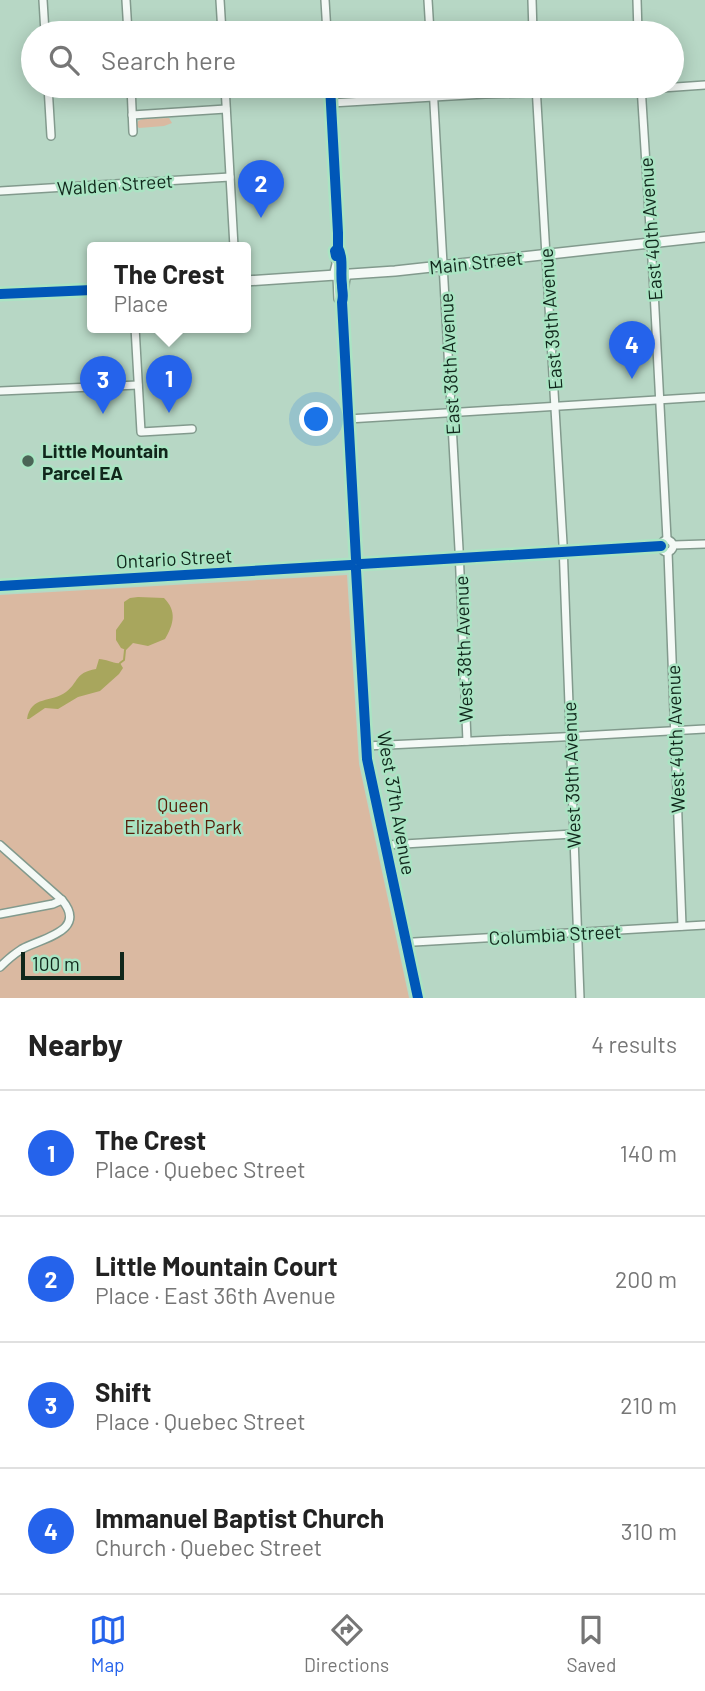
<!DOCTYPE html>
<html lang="en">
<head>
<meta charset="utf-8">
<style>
	body { margin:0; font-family:Barlow,sans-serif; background:#f6f6f6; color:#222 }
	.scale { position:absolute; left:21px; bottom:18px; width:103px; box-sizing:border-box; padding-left:7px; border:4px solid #10271b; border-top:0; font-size:19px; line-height:24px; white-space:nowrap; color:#10271b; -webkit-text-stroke:5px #aae4c3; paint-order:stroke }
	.you { position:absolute; left:317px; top:420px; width:24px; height:24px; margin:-18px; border:5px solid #fff; border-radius:50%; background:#1a73e8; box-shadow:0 0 0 10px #1a73e833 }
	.badge { display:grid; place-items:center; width:46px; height:46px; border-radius:50%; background:#2563eb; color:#fff; font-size:23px; font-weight:700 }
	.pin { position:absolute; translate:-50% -58px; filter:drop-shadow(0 2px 4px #0008) }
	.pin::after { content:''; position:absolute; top:37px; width:24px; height:21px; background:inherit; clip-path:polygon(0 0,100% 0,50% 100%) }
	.popup { position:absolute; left:87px; top:242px; width:164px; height:91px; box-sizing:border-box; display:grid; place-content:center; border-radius:7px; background:#fff; filter:drop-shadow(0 2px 5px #0005); font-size:23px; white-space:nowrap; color:#767676 }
	.popup b { font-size:26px; color:#222 }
	.popup::after { content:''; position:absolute; left:50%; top:100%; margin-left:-14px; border:14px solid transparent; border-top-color:#fff }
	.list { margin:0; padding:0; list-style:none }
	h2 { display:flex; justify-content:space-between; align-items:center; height:91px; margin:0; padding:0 28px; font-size:30px }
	h2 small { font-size:23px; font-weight:400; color:#767676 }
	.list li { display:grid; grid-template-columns:46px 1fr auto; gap:21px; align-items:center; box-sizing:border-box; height:126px; padding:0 28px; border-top:2px solid #e0e0e0 }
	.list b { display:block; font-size:26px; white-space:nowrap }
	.list p { margin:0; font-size:23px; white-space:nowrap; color:#767676 }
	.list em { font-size:23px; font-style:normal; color:#767676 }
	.icon { flex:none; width:38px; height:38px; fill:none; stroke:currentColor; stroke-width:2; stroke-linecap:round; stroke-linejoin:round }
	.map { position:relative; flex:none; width:705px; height:998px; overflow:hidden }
	.search { position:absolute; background:#fff; box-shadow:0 4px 18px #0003; left:21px; right:21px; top:21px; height:77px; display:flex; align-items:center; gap:18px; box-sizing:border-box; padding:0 24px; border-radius:38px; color:#767676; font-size:26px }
	.sheet { height:595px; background:#fff }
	nav { display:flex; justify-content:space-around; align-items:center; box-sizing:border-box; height:98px; border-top:2px solid #e0e0e0; background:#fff; font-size:19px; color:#767676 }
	nav a { display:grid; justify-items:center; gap:4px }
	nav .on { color:#2563eb }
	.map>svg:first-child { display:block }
</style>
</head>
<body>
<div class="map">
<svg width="705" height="998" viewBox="0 0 705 998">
	<rect width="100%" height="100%" fill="#b7d7c5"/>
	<!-- green -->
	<g fill="#dab9a1">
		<path d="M169,118l3,5 -8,3 -25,2 -2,-2 1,-5 5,-2z"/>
		<path d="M347,575l12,189 50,234h-409v-403z"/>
	</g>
	<!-- water -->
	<g fill="#a8a65d">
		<path d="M138,597l26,1c13,13 10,26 1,41l-17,7 -15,-3 -7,7 -5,-2 -5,-8v-10l8,-11v-17l6,-4z"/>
		<path d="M99,659c7,0 15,5 21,4l3,5 -4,6 -19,17 -22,6 -20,12 -13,-1 -16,11h-2c4,-24 25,-16 39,-27 14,-11 8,-19 30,-23z"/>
	</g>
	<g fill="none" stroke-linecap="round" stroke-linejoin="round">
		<!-- stream -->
		<path stroke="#a8a65d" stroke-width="2" d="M120,663l4,-3 1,-10"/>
		<!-- minor casing -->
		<g stroke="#829a8d" stroke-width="10">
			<g id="minor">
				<path d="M43,0l2,33"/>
				<path d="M126,0l2,33"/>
				<path d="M220,0l2,33"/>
				<path d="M325,0l2,33"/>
				<path d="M428,0l2,33"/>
				<path d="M532,0l1,33"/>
				<path d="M637,0l1,33"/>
				<path d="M48,86l3,50"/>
				<path d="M131,86l2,46"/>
				<path d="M225,86l9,161"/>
				<path d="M330,86l8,162 -3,3 1,13 -3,12"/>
				<path d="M433,86l26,463 8,192"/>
				<path d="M536,86l27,458 17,454"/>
				<path d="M641,86l13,205 13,248"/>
				<path d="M331,103l154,-9 148,-4 72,-5"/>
				<path d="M132,115l94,-6"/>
				<path d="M0,191l230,-14"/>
				<path d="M338,248l3,3 1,24"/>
				<path d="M347,275c-3,9 -2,21 -5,27l14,257"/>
				<path d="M337,276l1,23 4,3"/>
				<path d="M135,327l6,105 51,-3"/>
				<path d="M0,391l138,-6"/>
				<path d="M348,419l357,-22"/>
				<circle cx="667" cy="546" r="6"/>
				<path d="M674,545l31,-1"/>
				<path d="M668,552l14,374"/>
				<path d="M361,564l300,-18"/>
				<path d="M356,570l11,189 51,239"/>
				<path d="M0,586l351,-21"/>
				<path d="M366,746l195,-9 144,-8"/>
				<path d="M0,845l62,55c26,31 -20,38 -40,49 -8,5 -15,11 -22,18"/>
				<path d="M387,845l186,-11"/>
				<path d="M0,914l53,-10 9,-4"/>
				<path d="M406,944l8,-2 291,-17"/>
			</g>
		</g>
		<!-- major casing -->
		<g stroke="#829a8d" stroke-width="12">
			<g id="major">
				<path d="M246,281l149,-10 310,-34"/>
				<path d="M0,294l92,-4"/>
			</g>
		</g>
		<!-- minor -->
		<use href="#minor" stroke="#f4f9f6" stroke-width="7"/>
		<!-- major -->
		<use href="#major" stroke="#f4f9f6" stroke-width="9"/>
		<!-- cycleway casing -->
		<g stroke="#aae4c3" stroke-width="15">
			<g id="cycleway">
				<path d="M330,86l8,147v15l-3,3 1,5"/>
				<path d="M338,248c6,11 2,24 4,37 0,7 2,10 0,17l14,257"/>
				<path d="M0,294l92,-4"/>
				<path d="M361,564l300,-18"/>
				<path d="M356,570l11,189 51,239"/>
				<path d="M0,586l351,-21"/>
			</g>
		</g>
		<!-- cycleway -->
		<use href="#cycleway" stroke="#0057b8" stroke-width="10"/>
	</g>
	<!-- markers -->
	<circle fill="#4a6556" stroke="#aae4c3" stroke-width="2.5" cx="28" cy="461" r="7"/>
	<g text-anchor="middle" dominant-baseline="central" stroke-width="5" stroke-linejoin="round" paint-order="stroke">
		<!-- street labels -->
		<g font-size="19" fill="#10271b" stroke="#aae4c3">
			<text transform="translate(115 184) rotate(-4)">Walden Street</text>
			<text transform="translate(650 229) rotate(-94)">East 40th Avenue</text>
			<text transform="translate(476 262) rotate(-6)">Main Street</text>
			<text transform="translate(550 319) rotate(-94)">East 39th Avenue</text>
			<text transform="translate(449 364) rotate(-93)">East 38th Avenue</text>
			<text transform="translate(174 558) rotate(-3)">Ontario Street</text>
			<text transform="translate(463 649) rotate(-92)">West 38th Avenue</text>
			<text transform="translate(675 739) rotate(-92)">West 40th Avenue</text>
			<text transform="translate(571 775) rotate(-92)">West 39th Avenue</text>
			<text transform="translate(397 803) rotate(80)">West 37th Avenue</text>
			<text transform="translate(555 934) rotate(-3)">Columbia Street</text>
		</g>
		<!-- poi labels -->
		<g font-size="19" font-weight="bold" fill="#10271b" stroke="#aae4c3" text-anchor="start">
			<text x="42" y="450">Little Mountain<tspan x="42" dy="22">Parcel EA</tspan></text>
		</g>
		<!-- park labels -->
		<g font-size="19" fill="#561f0a" stroke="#aae4c3">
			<text x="183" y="804">Queen<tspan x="183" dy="22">Elizabeth Park</tspan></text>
		</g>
	</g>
</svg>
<div class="scale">100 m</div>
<div class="you"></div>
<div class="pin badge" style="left:169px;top:413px">1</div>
<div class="popup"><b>The Crest</b>Place</div>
<div class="pin badge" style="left:261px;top:218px">2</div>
<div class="pin badge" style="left:103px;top:414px">3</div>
<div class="pin badge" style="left:632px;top:379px">4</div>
<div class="search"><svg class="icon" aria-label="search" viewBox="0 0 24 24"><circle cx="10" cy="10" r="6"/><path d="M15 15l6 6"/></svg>Search here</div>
</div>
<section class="sheet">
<h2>Nearby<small>4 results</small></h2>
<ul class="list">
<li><span class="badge">1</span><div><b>The Crest</b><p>Place · Quebec Street</p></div><em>140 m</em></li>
<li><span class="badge">2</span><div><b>Little Mountain Court</b><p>Place · East 36th Avenue</p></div><em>200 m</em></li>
<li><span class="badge">3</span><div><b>Shift</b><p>Place · Quebec Street</p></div><em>210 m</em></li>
<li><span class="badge">4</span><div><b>Immanuel Baptist Church</b><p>Church · Quebec Street</p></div><em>310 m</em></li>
</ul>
</section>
<nav>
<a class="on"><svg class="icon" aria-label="map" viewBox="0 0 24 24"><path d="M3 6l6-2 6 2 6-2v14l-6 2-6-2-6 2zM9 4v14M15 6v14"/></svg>Map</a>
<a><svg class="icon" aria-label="directions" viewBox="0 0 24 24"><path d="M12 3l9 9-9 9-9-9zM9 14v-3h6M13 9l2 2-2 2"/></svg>Directions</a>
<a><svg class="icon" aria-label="saved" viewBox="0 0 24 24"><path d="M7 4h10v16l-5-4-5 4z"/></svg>Saved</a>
</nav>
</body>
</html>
